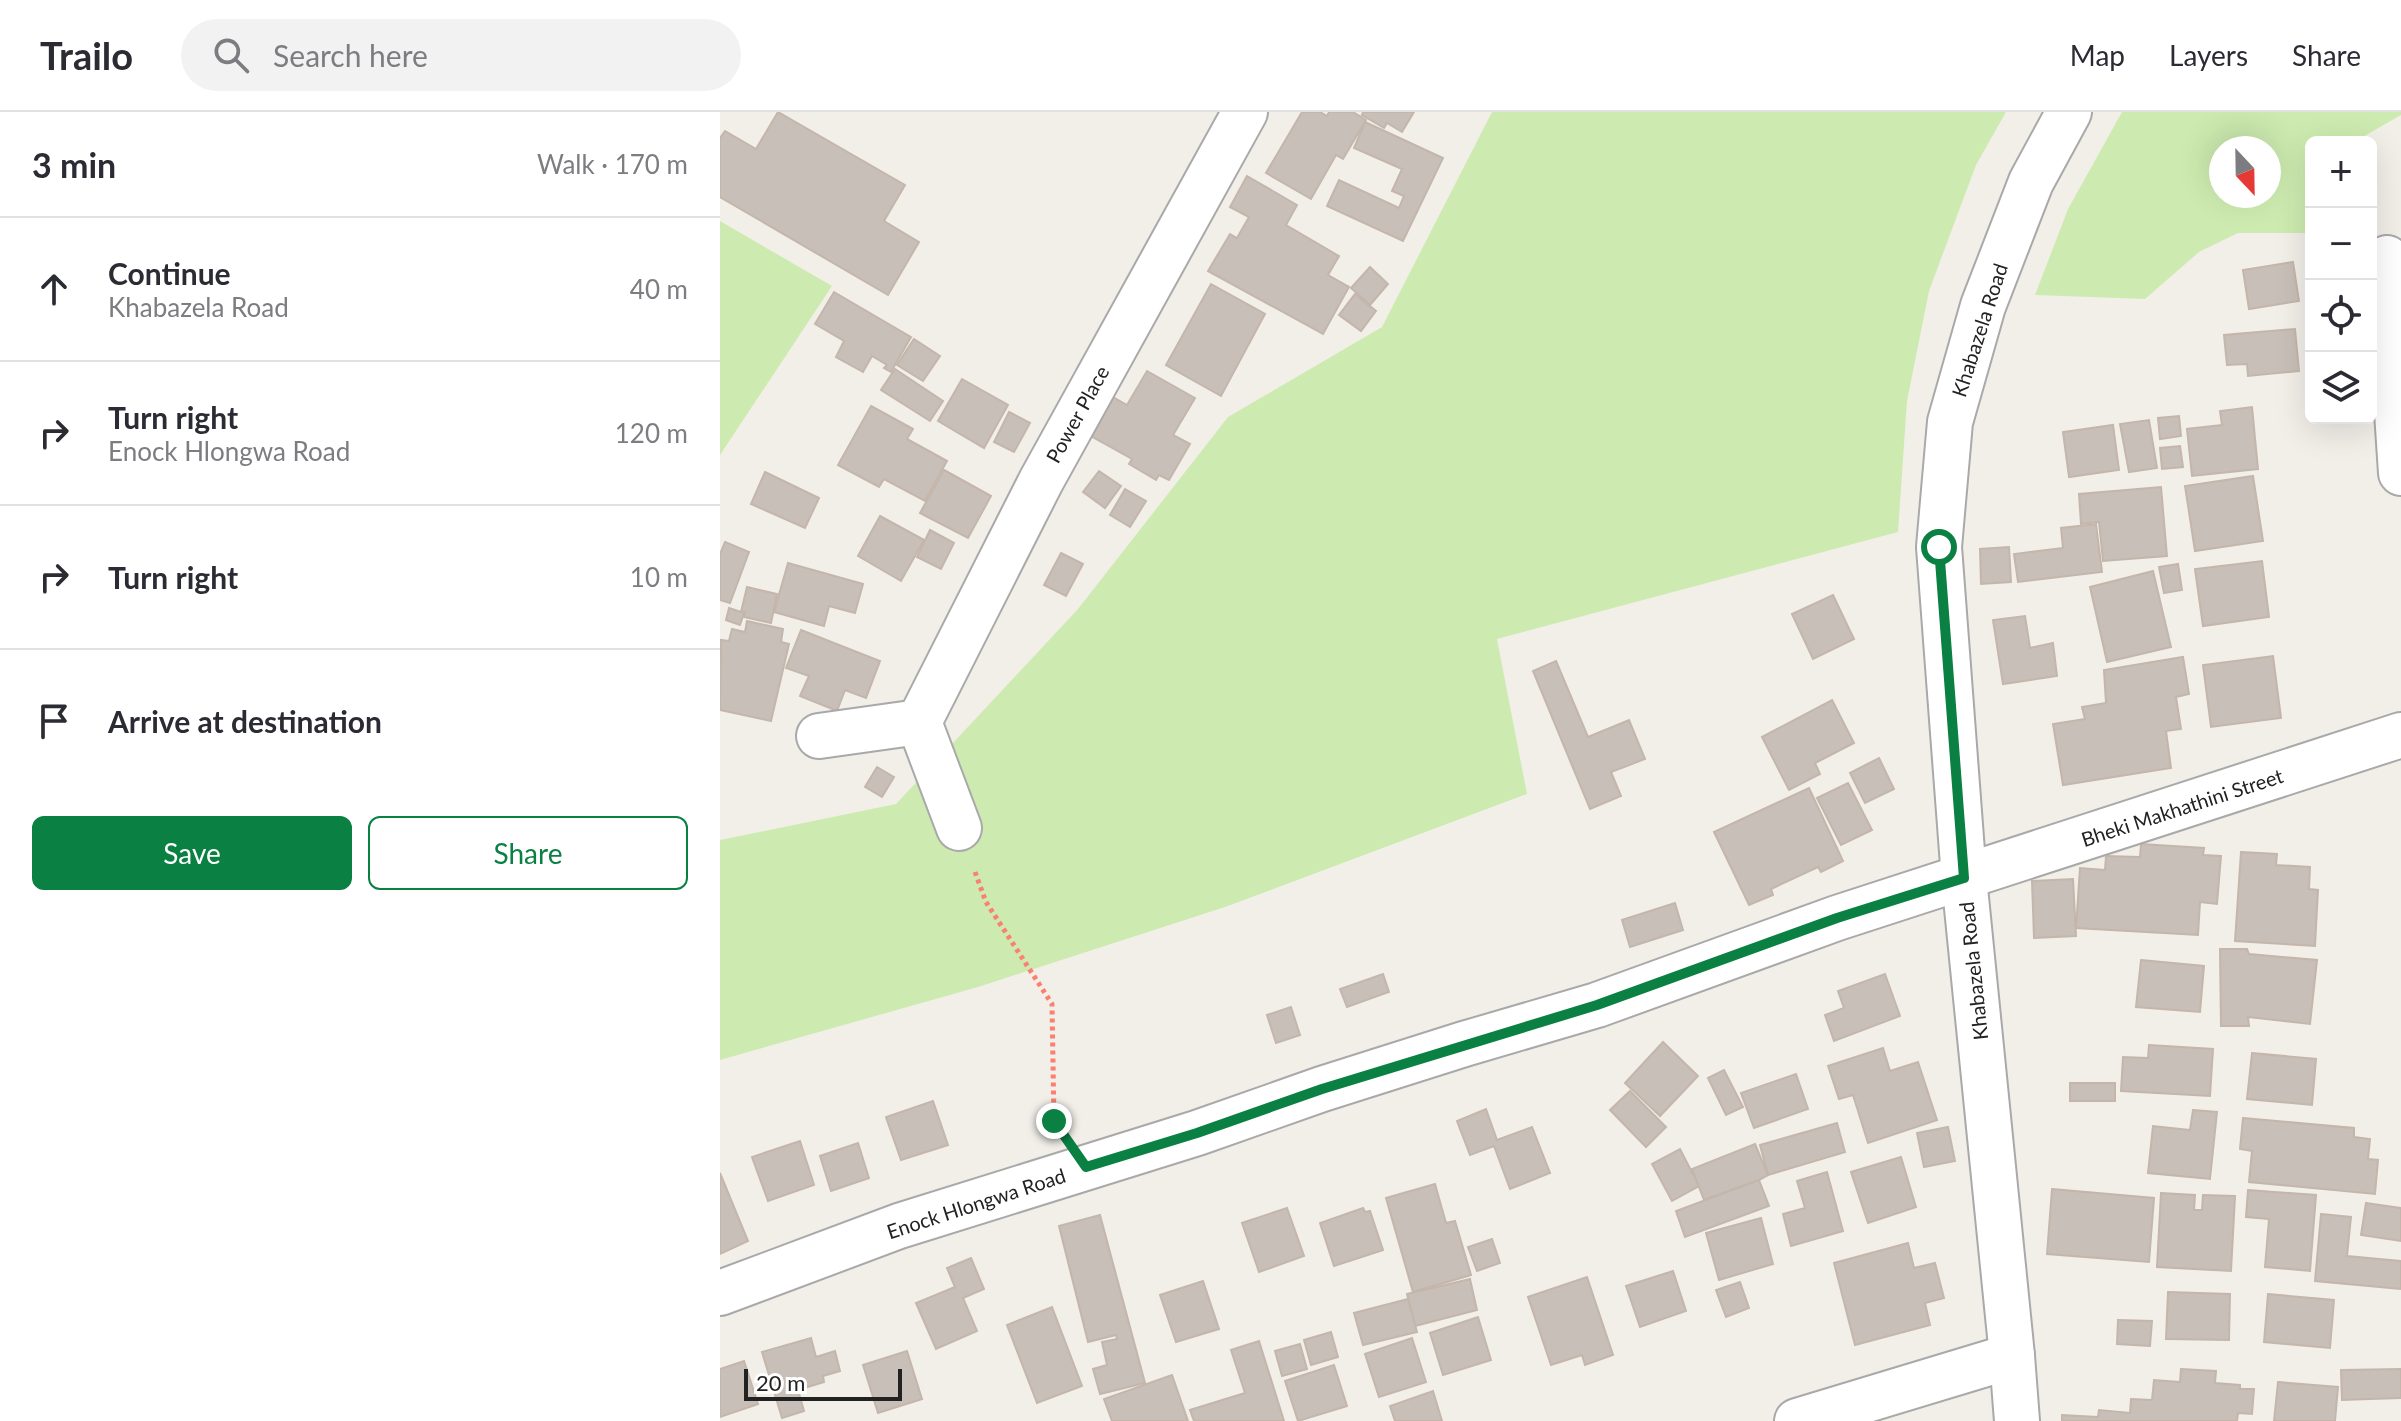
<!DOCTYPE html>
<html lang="en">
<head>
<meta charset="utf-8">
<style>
	body { margin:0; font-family:Lato,sans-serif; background:#f2f2f3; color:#2b2b33 }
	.controls { position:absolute; right:24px; top:24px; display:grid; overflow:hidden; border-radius:12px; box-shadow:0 8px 32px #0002 }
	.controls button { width:72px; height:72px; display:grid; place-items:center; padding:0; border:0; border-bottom:2px solid #e1e1e2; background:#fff; color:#2b2b33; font:40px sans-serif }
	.compass { position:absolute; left:1489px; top:24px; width:72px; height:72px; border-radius:50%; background:#fff; box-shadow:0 8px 32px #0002; rotate:158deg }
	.scale { position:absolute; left:24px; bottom:20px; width:158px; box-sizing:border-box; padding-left:8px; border:4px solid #222; border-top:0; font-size:22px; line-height:28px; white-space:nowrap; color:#222; -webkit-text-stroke:6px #fff; paint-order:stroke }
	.stop { position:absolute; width:24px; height:24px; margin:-18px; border:6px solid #0b8043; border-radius:50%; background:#fff }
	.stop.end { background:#0b8043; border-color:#fff; box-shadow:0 2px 8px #0008 }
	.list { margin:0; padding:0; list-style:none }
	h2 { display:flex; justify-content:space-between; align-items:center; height:104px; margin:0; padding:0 32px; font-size:34px }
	h2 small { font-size:26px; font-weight:400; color:#7c7c81 }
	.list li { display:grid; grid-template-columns:52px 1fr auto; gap:24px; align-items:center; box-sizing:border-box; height:144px; padding:0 32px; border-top:2px solid #e1e1e2 }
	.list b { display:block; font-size:30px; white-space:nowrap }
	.list p { margin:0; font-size:26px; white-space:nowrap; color:#7c7c81 }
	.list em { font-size:26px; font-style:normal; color:#7c7c81 }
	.actions { display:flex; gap:16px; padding:24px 32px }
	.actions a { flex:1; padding:18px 0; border:2px solid #0b8043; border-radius:12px; text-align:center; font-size:28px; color:#0b8043 }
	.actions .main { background:#0b8043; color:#fff }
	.icon { flex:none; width:44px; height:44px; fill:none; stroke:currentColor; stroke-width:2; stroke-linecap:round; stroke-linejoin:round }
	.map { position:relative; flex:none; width:1681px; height:1309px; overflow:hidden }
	header { display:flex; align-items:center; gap:48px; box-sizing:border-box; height:112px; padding:0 40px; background:#fff; border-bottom:2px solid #e1e1e2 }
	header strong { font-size:38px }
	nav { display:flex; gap:44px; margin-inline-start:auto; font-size:28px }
	.search { width:560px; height:72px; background:#f2f2f3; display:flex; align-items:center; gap:20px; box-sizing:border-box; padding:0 28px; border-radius:44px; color:#7c7c81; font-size:30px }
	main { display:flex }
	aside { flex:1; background:#fff }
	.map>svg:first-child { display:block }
</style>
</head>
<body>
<header>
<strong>Trailo</strong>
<div class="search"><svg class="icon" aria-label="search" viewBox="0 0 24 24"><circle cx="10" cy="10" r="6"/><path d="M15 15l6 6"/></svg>Search here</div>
<nav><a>Map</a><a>Layers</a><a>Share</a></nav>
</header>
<main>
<aside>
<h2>3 min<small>Walk · 170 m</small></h2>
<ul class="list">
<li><svg class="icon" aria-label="ahead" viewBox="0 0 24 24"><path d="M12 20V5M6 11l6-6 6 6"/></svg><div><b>Continue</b><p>Khabazela Road</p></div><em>40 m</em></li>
<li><svg class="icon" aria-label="right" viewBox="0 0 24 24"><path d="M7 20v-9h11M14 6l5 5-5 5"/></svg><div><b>Turn right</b><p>Enock Hlongwa Road</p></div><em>120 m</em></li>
<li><svg class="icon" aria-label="right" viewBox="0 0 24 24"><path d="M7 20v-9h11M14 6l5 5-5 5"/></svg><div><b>Turn right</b></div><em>10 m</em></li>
<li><svg class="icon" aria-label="arrive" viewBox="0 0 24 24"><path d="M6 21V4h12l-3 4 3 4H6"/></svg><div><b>Arrive at destination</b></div></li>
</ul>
<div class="actions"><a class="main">Save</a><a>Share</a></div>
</aside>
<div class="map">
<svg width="1681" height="1309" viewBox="0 0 1681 1309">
	<rect width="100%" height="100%" fill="#f2efe9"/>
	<!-- grass -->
	<g fill="#cdebb0" fill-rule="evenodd">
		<path d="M772,0h514l-30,53 -47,126 -22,110 -9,131 -401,107 30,155 -302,113 -247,80 -258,73v-220l176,-36 182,-195 150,-192 154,-90z"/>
		<path d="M1402,0h279v3l-47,27h-43v91h-73l-39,19 -54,47 -110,-4 33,-86zM1549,36v48h-48v-48z"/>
		<path d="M0,109l112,65 -112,169z"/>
	</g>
	<!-- building -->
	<g fill="#c7bfb8" stroke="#c4b6ab" stroke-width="2">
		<path d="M58,0l127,73 -21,36 35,21 -31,53 -168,-98v-59l5,-7 31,18z"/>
		<path d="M582,0h18l7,4 2,-4h24l13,8 -23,39 -7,-4 -25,44 -45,-26z"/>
		<path d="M643,0h51l-12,20 -15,-9 -3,5 -22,-13z"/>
		<path d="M645,10l78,36 -40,83 -76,-35 12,-26 60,28 5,-12 -12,-5 10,-22 -48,-21z"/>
		<path d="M527,64l50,29 -11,20 53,31 -11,19 21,12 -26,47 -115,-63 22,-37 7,4 12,-21 -19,-10z"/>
		<path d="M1573,150l6,39 -50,8 -6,-39z"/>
		<path d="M650,155l18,17 -18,21 -19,-17z"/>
		<path d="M491,172l54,30 -44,82 -55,-31z"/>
		<path d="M114,180l77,45 -20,35 -7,-4 3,-3 -15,-9 -9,16 -27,-15 8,-16 -29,-17z"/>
		<path d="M635,182l21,17 -15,20 -22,-16z"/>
		<path d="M1575,217l4,42 -51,5 -1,-12 -20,1 -3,-30z"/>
		<path d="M194,227l26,17 -17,25 -26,-16z"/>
		<path d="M175,257l48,32 -13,20 -49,-31z"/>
		<path d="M427,259l48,27 -22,37 17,9 -21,36 -10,-5 -3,5 -27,-16 3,-5 -41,-23 22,-39 14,8z"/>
		<path d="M242,267l46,26 -24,43 -46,-27z"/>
		<path d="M151,294l42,23 -6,10 40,22 -22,40 -41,-22 -5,8 -41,-22z"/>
		<path d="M1532,295l6,62 -66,7 -5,-47 35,-4 -2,-14z"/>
		<path d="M289,300l21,11 -16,29 -20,-10z"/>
		<path d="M1459,304l2,20 -21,3 -2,-21z"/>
		<path d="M1429,308l8,48 -28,4 -9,-48z"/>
		<path d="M1393,313l6,45 -50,7 -6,-45z"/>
		<path d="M1460,334l3,21 -21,2 -2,-21z"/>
		<path d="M224,358l47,26 -23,42 -48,-25z"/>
		<path d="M379,359l22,15 -16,22 -22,-16z"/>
		<path d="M45,360l54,26 -14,30 -54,-24z"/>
		<path d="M1533,364l10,65 -68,10 -10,-65z"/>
		<path d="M1441,375l6,69 -64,5 -4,-39 -18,2 -2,-30z"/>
		<path d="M405,377l21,12 -16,26 -20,-12z"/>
		<path d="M160,404l44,24 -23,41 -43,-25z"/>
		<path d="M1376,412l6,48 -84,10 -4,-28 49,-6 -2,-20z"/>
		<path d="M210,418l24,13 -13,26 -24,-12z"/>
		<path d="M5,430l24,10 -19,51 -10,-3v-46z"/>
		<path d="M1289,435l2,35 -30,2 -1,-35z"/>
		<path d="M341,441l22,11 -17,32 -22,-11z"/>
		<path d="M1542,449l7,56 -66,9 -8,-57z"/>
		<path d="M68,451l75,21 -8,29 -26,-7 -5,20 -50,-14z"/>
		<path d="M1458,452l4,26 -18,3 -5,-26z"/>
		<path d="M1433,459l18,76 -64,15 -17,-75z"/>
		<path d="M27,475l30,7 -6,29 -27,-6 1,-5h-4z"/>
		<path d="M1113,483l21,44 -41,20 -21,-45z"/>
		<path d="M9,496l15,5 -4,12 -14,-5z"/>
		<path d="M1305,504l5,32 23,-5 4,33 -54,8 -10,-64z"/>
		<path d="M27,509l36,8 -2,13 8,2 -18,77 -51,-11 1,-70 8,1 3,-12 13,3z"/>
		<path d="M81,518l79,31 -14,37 -21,-8 -8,21 -37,-15 9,-20 -23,-8z"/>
		<path d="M1553,544l8,62 -70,9 -8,-62z"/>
		<path d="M1463,545l6,37 -13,3 5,32 -15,2 5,37 -108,17 -10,-61 32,-5 -3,-12 24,-4 -2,-33z"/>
		<path d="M836,549l32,76 41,-17 16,39 -34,13 10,24 -31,13 -57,-138z"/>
		<path d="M1112,588l22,43 -39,20 5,11 -31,16 -27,-53z"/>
		<path d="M1159,646l15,31 -29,14 -15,-30z"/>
		<path d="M157,655l17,10 -12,20 -17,-10z"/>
		<path d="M1128,671l24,47 -31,15 -24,-47z"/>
		<path d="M1089,676l34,73 -22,11 -3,-5 -47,22 2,6 -24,10 -35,-73z"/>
		<path d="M1421,732l63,4 -1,7 18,1 -4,48 -17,-2 -2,33 -122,-7 4,-60 25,2 1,-14 34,1z"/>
		<path d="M1521,740l36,2 -1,11 34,2 -1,22 9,1 -3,56 -80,-5z"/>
		<path d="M1353,767l3,57 -42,2 -2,-57z"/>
		<path d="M955,791l8,27 -53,17 -8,-27z"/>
		<path d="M1500,837h27l2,5 68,6 -7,64 -62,-7 1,9h-28z"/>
		<path d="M1421,848l63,6 -4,46 -64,-5z"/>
		<path d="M663,862l6,18 -42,15 -7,-18z"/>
		<path d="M1165,862l15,42 -66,25 -9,-26 19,-7 -6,-17z"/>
		<path d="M571,895l9,28 -24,8 -9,-28z"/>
		<path d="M943,930l35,34 -38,40 -35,-33z"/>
		<path d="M1429,933l64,4 -3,47 -89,-5 2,-34 25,1z"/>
		<path d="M1163,936l7,23 28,-9 19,58 -69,23 -15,-48 -14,4 -11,-33z"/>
		<path d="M1532,941l64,6 -4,46 -65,-6z"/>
		<path d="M1004,958l19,37 -17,8 -18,-37z"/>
		<path d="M1076,962l12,35 -54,19 -13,-35z"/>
		<rect x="1350" y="971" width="45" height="18"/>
		<path d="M910,979l36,36 -20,20 -36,-37z"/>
		<path d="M213,989l15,44 -47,15 -15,-43z"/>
		<path d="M766,997l11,31 35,-13 18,46 -40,16 -16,-43 -24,9 -13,-34z"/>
		<path d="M1473,998l24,2 -7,67 -62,-6 5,-47 37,4z"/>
		<path d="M1523,1006l111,10v9l16,2 -2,20 10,1 -3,34 -126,-12 3,-31 -12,-2z"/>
		<path d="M1117,1011l8,29 -77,23 -8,-30z"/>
		<path d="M1228,1015l7,34 -31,6 -7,-34z"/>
		<path d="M80,1029l14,44 -46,16 -16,-44z"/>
		<path d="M138,1031l11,35 -38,13 -11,-35z"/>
		<path d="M1035,1032l13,31 -9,5 -55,20 -12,-31z"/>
		<path d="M960,1037l19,37 -27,15 -20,-37z"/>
		<path d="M1181,1045l15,50 -48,16 -17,-51z"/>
		<path d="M1107,1060l16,59 -52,15 -8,-32 22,-6 -8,-27z"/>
		<path d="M0,1061l28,68 -28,13z"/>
		<path d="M1039,1068l10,26 -84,31 -9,-26z"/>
		<path d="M715,1072l11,39 9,-2 16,54 -58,17 -27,-94z"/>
		<path d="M1332,1077l102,9 -5,64 -102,-8z"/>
		<path d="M1528,1078l68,5 -6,76 -45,-4 4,-48 -23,-2z"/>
		<path d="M1441,1081l34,2 -1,15h8l1,-15 32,1 -4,75 -74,-4z"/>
		<path d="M1646,1091l35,5v33l-40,-6z"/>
		<path d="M567,1096l17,48 -45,16 -17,-49z"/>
		<path d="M643,1096l2,4 5,-1 13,39 -49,16 -14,-43z"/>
		<path d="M1601,1102l30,3 -4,39 54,5v28l-86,-8z"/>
		<path d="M380,1103l45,168 -45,11 -7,-25 14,-4 -5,-23 15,-3 -1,-4 -28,7 -29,-116z"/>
		<path d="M1041,1106l12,46 -54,16 -13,-47z"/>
		<path d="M772,1127l8,24 -23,8 -9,-24z"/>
		<path d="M1188,1131l6,25 21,-5 9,35 -19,5 5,22 -75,20 -21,-82z"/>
		<path d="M251,1146l13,31 -21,9 14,33 -41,18 -20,-46 39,-16 -8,-19z"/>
		<path d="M953,1159l13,40 -46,16 -14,-41z"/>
		<path d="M867,1165l26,78 -28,10 -3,-10 -31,10 -23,-68z"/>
		<path d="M750,1167l7,31 -62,16 -8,-32z"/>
		<path d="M483,1169l16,48 -43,13 -16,-47z"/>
		<path d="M1020,1170l9,26 -23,9 -10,-27z"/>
		<path d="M1448,1180l62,2 -1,46 -63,-1z"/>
		<path d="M1548,1182l66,6 -4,48 -66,-6z"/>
		<path d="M688,1187l9,33 -54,13 -9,-32z"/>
		<path d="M332,1195l30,79 -45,17 -30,-78z"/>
		<path d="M758,1205l13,43 -48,15 -13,-42z"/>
		<path d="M1398,1208l34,1 -2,25 -33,-2z"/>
		<path d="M611,1220l7,25 -27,8 -7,-25z"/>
		<path d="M91,1226l5,19 19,-6 5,20 -17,5 1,6 -26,8 6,21 -22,7 -20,-66z"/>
		<path d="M692,1226l14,44 -47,15 -14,-43z"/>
		<path d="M539,1229l25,80h-90l-4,-11 55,-17 -14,-43z"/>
		<path d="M580,1232l7,25 -25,7 -7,-25z"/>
		<path d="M187,1239l15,48 -44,14 -15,-48z"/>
		<path d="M24,1249l14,43 -38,13v-48z"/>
		<path d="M614,1253l13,41 -49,15 -13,-40z"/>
		<path d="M1461,1257l35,2 -1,12 25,2v4h14l-2,25 -14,-1 -1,8h-175v-6l36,2 1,-7 31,3 1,-14 21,1 2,-20 26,2z"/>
		<path d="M1681,1257v29l-59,2 -1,-30z"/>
		<path d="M452,1263l16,46h-76l-8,-22z"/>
		<path d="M1558,1270l60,5 -3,34h-61z"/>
		<path d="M713,1279l9,30h-47l-5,-15z"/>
	</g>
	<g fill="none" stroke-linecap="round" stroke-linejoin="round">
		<!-- minor casing -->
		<g stroke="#a9a9a9" stroke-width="48">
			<g id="minor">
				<path d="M1667,146l14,215"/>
				<path d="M99,624l100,-14"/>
				<path d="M239,716l-40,-106 122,-241 204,-369"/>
				<path d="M0,1181l179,-67 298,-93 125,-44 142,-45 133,-39 240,-87 564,-183"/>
				<path d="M1077,1309l215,-65"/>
				<path d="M1297,1309l-5,-65 -48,-478 -25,-331 11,-125 33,-116 48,-124 38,-70"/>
			</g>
		</g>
		<!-- path -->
		<path stroke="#fa8072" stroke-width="5" stroke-dasharray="4 4" stroke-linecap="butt" d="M255,760l11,30 66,102 2,117 2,3"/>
		<!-- minor -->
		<use href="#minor" stroke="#fff" stroke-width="44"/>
	</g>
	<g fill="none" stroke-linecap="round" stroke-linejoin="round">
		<!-- route -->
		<path stroke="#0b8043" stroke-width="10" d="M334,1009l32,46 111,-34 125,-44 275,-84 240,-87 127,-40 -25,-331"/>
	</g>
	<g text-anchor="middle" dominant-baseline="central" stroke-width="6" stroke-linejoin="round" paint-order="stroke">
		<!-- street labels -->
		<g font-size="20" fill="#222" stroke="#fff">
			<text transform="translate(1259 218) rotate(-72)">Khabazela Road</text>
			<text transform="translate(357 302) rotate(-61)">Power Place</text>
			<text transform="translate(1462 695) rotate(-18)">Bheki Makhathini Street</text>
			<text transform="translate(1253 859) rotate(-96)">Khabazela Road</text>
			<text transform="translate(256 1091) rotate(-18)">Enock Hlongwa Road</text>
		</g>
	</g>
</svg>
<div class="controls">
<button>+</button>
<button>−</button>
<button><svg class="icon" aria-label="locate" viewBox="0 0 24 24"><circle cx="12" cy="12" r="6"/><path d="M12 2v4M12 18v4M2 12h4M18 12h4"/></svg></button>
<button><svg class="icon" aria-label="layers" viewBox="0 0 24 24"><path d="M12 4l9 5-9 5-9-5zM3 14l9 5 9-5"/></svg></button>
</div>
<svg class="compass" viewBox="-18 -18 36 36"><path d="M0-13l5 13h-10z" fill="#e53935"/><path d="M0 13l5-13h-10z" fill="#7c7c81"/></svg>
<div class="scale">20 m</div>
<div class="stop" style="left:1219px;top:435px"></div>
<div class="stop end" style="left:334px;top:1009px"></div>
</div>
</main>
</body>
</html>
